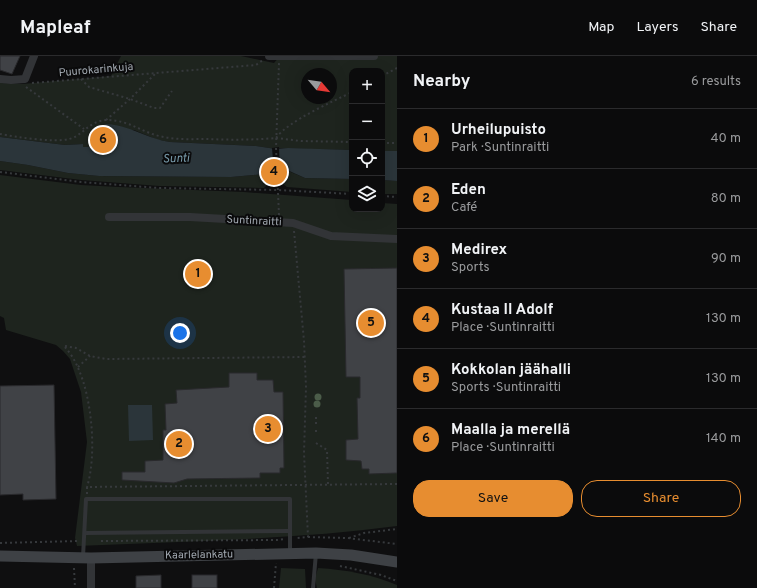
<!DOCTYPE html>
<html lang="en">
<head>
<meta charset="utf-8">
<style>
	body { margin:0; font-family:Overpass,sans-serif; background:#141415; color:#f1f3f6 }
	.controls { position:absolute; right:12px; top:12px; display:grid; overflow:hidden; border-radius:8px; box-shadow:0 4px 16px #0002 }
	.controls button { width:36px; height:36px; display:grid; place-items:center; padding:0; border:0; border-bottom:1px solid #2b2b2d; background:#0b0b0c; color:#f1f3f6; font:20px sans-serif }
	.compass { position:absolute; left:301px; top:12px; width:36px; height:36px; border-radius:50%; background:#0b0b0c; box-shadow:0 4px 16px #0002; rotate:119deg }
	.you { position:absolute; left:180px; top:277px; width:14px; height:14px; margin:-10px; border:3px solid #fff; border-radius:50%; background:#1a73e8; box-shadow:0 0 0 6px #1a73e833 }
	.badge { display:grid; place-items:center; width:26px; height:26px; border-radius:50%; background:#e78d30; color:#111; font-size:13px; font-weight:700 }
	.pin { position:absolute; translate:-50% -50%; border:2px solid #fff; box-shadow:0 1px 4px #0006 }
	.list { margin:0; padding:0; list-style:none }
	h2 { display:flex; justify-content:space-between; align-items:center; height:52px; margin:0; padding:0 16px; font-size:17px }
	h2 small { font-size:13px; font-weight:400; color:#9a9b9d }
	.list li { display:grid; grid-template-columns:26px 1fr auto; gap:12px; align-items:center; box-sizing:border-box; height:60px; padding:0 16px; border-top:1px solid #2b2b2d }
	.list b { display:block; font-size:15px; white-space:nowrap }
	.list p { margin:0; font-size:13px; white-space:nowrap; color:#9a9b9d }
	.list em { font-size:13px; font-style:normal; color:#9a9b9d }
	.actions { display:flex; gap:8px; padding:12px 16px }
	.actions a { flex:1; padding:9px 0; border:1px solid #e78d30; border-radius:16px; text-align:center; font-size:14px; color:#e78d30 }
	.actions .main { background:#e78d30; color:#111 }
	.icon { flex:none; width:22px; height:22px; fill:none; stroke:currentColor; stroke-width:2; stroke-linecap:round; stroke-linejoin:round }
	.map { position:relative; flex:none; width:397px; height:532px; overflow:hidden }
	header { display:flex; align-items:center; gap:24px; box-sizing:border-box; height:56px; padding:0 20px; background:#0b0b0c; border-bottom:1px solid #2b2b2d }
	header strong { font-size:19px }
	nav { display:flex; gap:22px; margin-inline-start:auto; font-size:14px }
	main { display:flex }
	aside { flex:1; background:#0b0b0c }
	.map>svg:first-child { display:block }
</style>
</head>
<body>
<header>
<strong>Mapleaf</strong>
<nav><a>Map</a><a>Layers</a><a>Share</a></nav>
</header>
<main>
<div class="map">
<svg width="397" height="532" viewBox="0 0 397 532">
	<rect width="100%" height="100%" fill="#0f0f10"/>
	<!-- green -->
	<g fill="#1e241e" fill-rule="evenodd">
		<path d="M121,0h120l33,7 6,-7h117v95h-15v-80h-30v79l-83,-2 -13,-2 -86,-4 -12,-2 -24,-10h-36l-2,17h-13l-1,-3 -17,1 -65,-8v-54l22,1 89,-8zM307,18h24v24h-24z"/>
		<path d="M0,105l28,4 40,8 31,3 132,1 35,-3 6,-4c1,8 -1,13 -8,18l-105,-2 -78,-6 -81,-10z"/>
		<path d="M281,114h5l19,8 47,1v13l-65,-5c-7,-5 -8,-9 -6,-17z"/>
		<path d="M0,119l81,10 38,2 125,5 108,8v9h30v-6l15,1v322c-106,14 -213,15 -320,20l-2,-8 12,-96 -6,-50 -11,-33 -7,-8 -7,-6 -50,-15 -2,-12 -4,-2z"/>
		<path d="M382,124l15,1v13h-15z"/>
		<path d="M281,512l24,1 1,19h-27z"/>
		<path d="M318,512c28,2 53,6 79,17v3h-80l-2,-9z"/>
	</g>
	<!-- water -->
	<g fill="#2b353a">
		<path d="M106,68c23,1 42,15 64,18l86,4 20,3 12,-1 64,2v29l-47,-1 -18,-8 -10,-1 -5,1 -6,4 -35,3 -132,-1 -31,-3 -40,-8 -28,-4v-24l65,8 18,-1v3h12c2,-9 0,-20 11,-23z"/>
		<path d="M382,95h15v30l-15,-1z"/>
		<path d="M128,349h24l1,35 -24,1z"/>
	</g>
	<!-- pier -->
	<path fill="#0f0f10" d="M279,91l1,24 -6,1 -2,-24z"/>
	<!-- building -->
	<g fill="#404246" stroke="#29292c">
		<path d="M0,0h20l-8,18 -12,-4z"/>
		<path d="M397,212v205l-28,1v-5h-7l-1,-8 -15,-1v-20l12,-1 -1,-41h3v-21h-14l-2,-108z"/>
		<path d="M229,317h28v7h16l1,12h9l1,76h-4v5h-20v5l-73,1 -13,4 -52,-3v-8h23v-11l18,-1v-30h3l-1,-26 12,-1 -1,-13 53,-3z"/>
		<path d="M54,329l2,114 -33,1v-6l-23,1v-109z"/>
		<path d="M161,519v13h-25v-12z"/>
		<rect x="192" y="519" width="25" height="13"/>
	</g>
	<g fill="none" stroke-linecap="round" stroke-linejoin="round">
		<!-- path -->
		<g stroke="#36393c" stroke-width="2" stroke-dasharray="2 3" stroke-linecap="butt">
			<path d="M382,20l15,-8"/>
			<path d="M81,23l8,8 41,12 24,9h6l12,-17"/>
			<path d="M32,27l224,-18 7,-5"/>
			<path d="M26,31l58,42"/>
			<path d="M106,64l24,-21 26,-26"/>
			<path d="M0,78c17,3 53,9 69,5 14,-3 19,-18 38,-19 23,0 37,14 57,17 14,3 29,2 43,2 23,1 46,1 69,-1 12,-17 56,-36 76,-46"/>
			<path d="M276,82l25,3 51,1"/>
			<path d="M382,87h15"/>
			<path d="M0,116l81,10 78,6 119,2 74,4"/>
			<path d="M382,140l15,1"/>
			<path d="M279,159l-3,-67 3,-85"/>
			<path d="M294,175l10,110 2,46 -2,66 4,84 -11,1"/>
			<path d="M65,290l11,2 14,8 16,3 199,-2"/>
			<path d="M65,291c5,6 10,13 13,21 14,30 19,87 9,119"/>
			<path d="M78,311l12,-11"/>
			<path d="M316,361v10"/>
			<path d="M316,374v5"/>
			<path d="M316,387l11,7 1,34"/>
			<path d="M87,438v-7l310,-3"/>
			<path d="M308,481l39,1 50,6"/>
			<path d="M349,482l15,-5 33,-4"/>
			<path d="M101,485l176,-1 8,-1"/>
			<path d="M0,487l77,-2"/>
			<path d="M340,510l41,9 16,6"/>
			<path d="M74,512l1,20"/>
			<path d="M274,532l2,-25"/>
		</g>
		<!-- service -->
		<g stroke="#323437" stroke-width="4">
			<path d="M85,477l205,-2"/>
			<path d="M83,501l3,-58h204v53"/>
			<path d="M313,532l3,-35"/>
		</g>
		<!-- minor -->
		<g stroke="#323437" stroke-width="8">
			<path d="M269,0h105"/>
			<path d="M0,23l11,1 14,-1 9,-23"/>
			<path d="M109,161h81l103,6 38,13 66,3"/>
			<path d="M91,532v-30"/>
		</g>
		<!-- secondary -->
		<path stroke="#3e4145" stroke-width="11" d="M0,500l91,2 225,-5 35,2 46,7"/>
	</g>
	<!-- trees -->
	<g fill="#4b5c49">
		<circle cx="318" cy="341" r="3.5"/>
		<circle cx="317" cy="348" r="3.5"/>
	</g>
	<g text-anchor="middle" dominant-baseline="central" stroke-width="4" stroke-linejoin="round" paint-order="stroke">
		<!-- street labels -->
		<g font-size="11" fill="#a1a8b0" stroke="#0a0a0b">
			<text transform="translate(96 14) rotate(-5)">Puurokarinkuja</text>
			<text transform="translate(254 165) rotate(3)">Suntinraitti</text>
			<text transform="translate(199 499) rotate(-1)">Kaarlelankatu</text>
		</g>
		<!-- water labels -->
		<g font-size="12" font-style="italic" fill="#789bab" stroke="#0a0a0b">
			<text transform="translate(176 103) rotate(-2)">Sunti</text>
		</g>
	</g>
</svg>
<div class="controls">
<button>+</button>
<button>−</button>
<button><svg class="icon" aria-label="locate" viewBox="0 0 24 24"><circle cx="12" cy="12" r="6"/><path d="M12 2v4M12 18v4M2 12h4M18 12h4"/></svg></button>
<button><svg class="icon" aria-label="layers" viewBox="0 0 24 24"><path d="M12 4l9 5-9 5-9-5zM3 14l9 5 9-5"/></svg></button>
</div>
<svg class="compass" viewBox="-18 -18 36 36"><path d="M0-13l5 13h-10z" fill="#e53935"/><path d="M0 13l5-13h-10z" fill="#9a9b9d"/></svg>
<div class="you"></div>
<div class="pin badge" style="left:198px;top:218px">1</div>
<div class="pin badge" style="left:179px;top:388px">2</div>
<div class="pin badge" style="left:268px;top:373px">3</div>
<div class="pin badge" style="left:274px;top:116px">4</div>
<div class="pin badge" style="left:371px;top:267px">5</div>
<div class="pin badge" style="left:103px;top:84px">6</div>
</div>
<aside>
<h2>Nearby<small>6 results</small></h2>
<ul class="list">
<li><span class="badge">1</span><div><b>Urheilupuisto</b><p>Park · Suntinraitti</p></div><em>40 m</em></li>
<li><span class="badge">2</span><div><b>Eden</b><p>Café</p></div><em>80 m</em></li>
<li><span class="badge">3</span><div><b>Medirex</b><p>Sports</p></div><em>90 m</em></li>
<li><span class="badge">4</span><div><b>Kustaa II Adolf</b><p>Place · Suntinraitti</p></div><em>130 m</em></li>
<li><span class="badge">5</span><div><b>Kokkolan jäähalli</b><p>Sports · Suntinraitti</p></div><em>130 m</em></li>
<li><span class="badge">6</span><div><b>Maalla ja merellä</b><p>Place · Suntinraitti</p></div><em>140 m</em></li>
</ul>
<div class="actions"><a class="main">Save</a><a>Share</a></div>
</aside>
</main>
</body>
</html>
